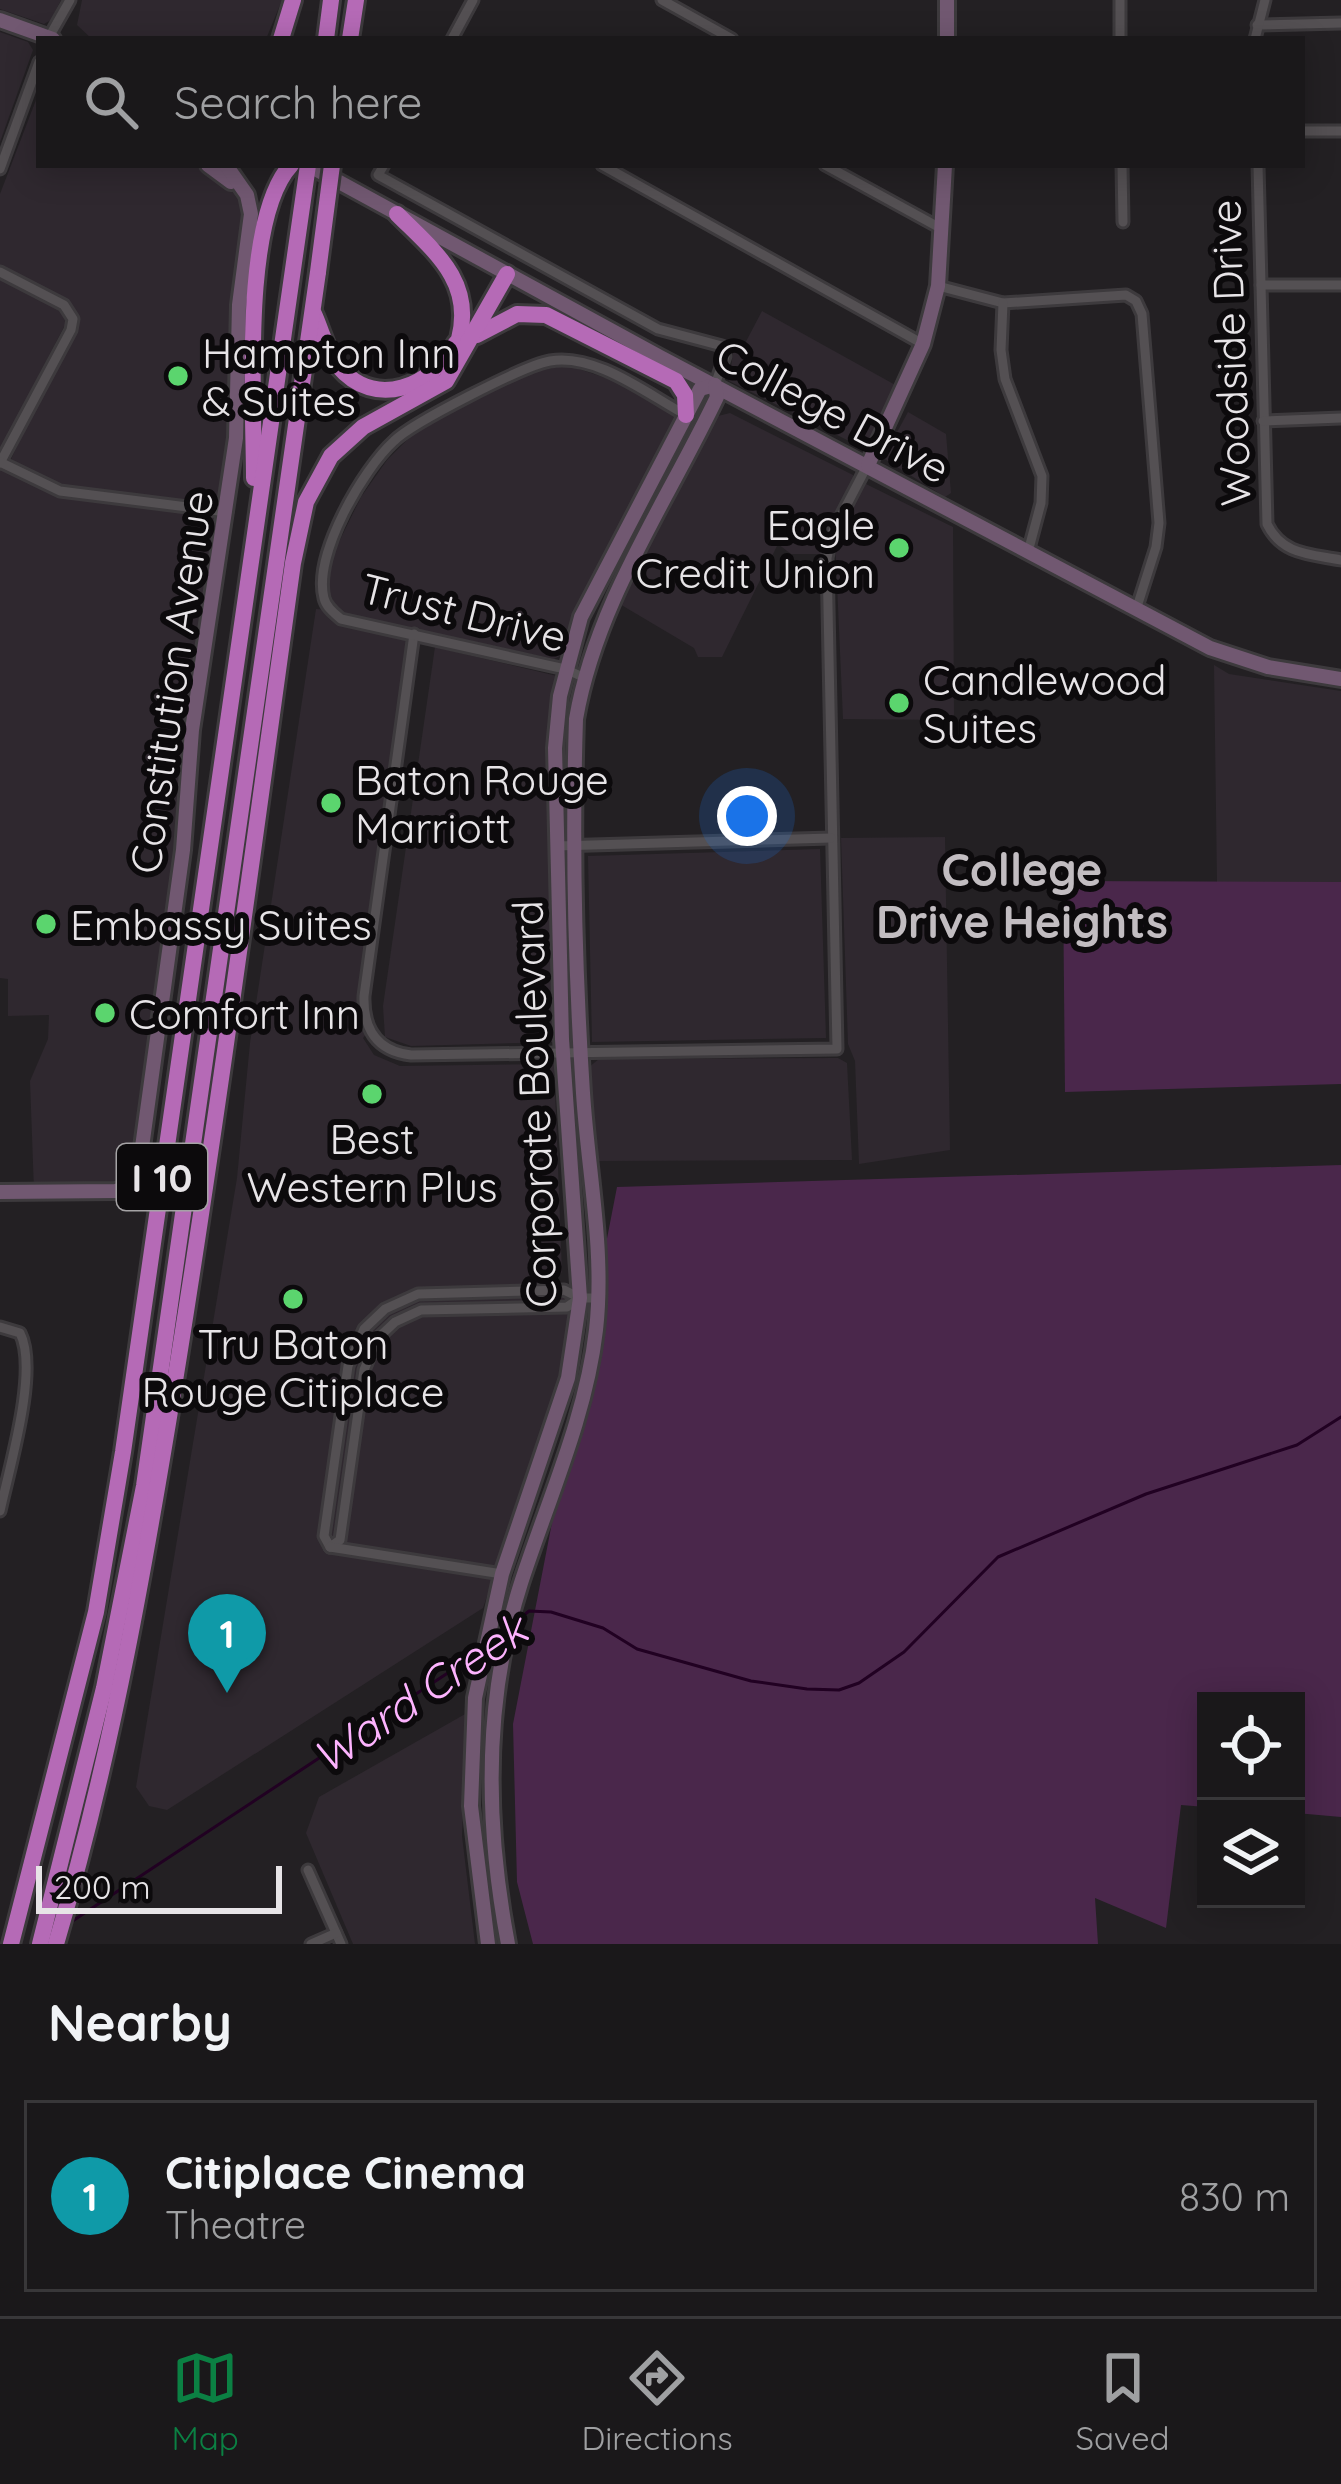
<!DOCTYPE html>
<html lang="en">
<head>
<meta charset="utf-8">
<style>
	body { margin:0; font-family:Quicksand,sans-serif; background:#272527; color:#f1f3f6 }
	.controls { position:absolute; right:36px; bottom:36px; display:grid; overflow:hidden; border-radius:0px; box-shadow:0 6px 30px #0003 }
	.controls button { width:108px; height:108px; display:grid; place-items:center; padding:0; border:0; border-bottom:3px solid #383739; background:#1a181a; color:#f1f3f6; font:60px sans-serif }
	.scale { position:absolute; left:36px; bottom:30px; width:246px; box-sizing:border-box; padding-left:12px; border:6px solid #e7e4e7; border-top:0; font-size:33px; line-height:42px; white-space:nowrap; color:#e7e4e7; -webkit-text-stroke:9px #0c0a0c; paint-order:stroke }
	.you { position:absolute; left:747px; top:816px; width:42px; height:42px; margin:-30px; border:9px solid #fff; border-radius:50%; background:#1a73e8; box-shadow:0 0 0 18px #1a73e833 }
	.badge { display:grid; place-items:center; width:78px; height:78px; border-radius:50%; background:#0b8043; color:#fff; font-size:39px; font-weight:700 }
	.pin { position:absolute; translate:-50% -99px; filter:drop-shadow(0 3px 6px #0008) }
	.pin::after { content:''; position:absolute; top:63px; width:42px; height:36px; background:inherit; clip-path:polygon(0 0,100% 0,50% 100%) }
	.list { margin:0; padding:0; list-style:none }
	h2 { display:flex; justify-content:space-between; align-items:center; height:156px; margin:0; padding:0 48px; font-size:51px }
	h2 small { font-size:39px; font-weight:400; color:#9fa0a2 }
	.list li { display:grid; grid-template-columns:78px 1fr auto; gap:36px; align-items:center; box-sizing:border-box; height:192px; margin:0 24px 24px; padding:0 24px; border:3px solid #383739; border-radius:0px }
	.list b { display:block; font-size:45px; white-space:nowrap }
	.list p { margin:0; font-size:39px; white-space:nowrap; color:#9fa0a2 }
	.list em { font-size:39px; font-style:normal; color:#9fa0a2 }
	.icon { flex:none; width:66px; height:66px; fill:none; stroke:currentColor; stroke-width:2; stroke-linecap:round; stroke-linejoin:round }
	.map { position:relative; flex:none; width:1341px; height:1944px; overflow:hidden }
	.search { position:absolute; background:#1a181a; box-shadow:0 6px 30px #0003; left:36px; right:36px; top:36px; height:132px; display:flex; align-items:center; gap:30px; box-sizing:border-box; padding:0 42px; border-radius:0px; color:#9fa0a2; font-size:45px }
	.sheet { height:372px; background:#1a181a }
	nav { display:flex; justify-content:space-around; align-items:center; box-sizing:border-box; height:168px; border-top:3px solid #383739; background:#1a181a; font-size:33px; color:#9fa0a2 }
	nav a { display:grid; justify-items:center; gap:6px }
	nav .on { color:#0b8043 }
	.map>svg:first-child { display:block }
</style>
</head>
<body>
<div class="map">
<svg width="1341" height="1944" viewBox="0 0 1341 1944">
	<rect width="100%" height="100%" fill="#232023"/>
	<!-- built -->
	<g fill="#2f282f">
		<path d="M0,0h61l-10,20 -7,4 -44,-15z"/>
		<path d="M82,0h200l-16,39h-174l-15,-14z"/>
		<path d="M0,32l28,10 5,8 -33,92z"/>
		<path d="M39,92v73h165l31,26 7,11 4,15 -13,205 -13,81 -6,3 -144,-20 -27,-7 -32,-20 67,-138 -7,-17 -71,-38v-72z"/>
		<path d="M0,278l60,32 7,11 -67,129z"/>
		<path d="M762,311l137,76 -30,64 -140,-70 4,-28 8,-2z"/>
		<path d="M567,365l51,17 55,31 3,6 -112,235 -10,5 -215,-47 -11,-22 4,-34 29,-59 26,-37 31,-31 111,-56z"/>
		<path d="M908,412l38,22 5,59 -6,4 -62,-39z"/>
		<path d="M730,413l123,62 1,7 -25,47 -6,25h-32l-13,-10 -56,113h-24l-4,-9 -76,-45 100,-187z"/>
		<path d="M0,463l46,23 181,26 -91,667 -12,10 -90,2 -4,-110 18,-42 1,-24 -41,1v-37l-8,-1z"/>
		<path d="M866,484l87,43 1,193 -111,-1 -8,-180z"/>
		<path d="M316,609l14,1 11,9 73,15 -50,362 5,35 -6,7 11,17 26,11 154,-2 8,208 -21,18h34l-12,81 -80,237 -316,202 -18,-4 -13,-19 101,-609 13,-135z"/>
		<path d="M435,647l122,29 -3,366 -143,4 -26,-9 -2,-31z"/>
		<path d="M1214,665l15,9 112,17v191h-124z"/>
		<path d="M945,837l5,313 -91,14 -4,-103 -7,-17 -7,-206z"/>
		<path d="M820,849l6,189 -234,4 -4,-186z"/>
		<path d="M838,1058l9,5 5,97 -259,1 -6,-80 2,-14 10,-8z"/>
		<path d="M467,1713l-5,123 13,108h-122l-47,-111 13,-36z"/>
	</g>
	<!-- green -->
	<g fill="#4a274b">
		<path d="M1063,881l278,1v202l-276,8z"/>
		<path d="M1341,1165v652l-45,-4v-112h-90v106l-25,-2 -15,123 -71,-30 3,46h-565l-16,-62 -4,-158 104,-537z"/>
	</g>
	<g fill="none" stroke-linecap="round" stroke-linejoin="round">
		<!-- stream -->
		<g stroke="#210122" stroke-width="3">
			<path d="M518,1620l11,-9 22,1 52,16 34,21 114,32 56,8 32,1 20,-7 45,-31 94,-95 148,-63 151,-49 44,-28"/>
			<path d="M71,1922l407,-269"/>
		</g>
		<!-- street casing -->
		<g stroke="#3d3a3d" stroke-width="15">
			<g id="street">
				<path d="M662,0l70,39"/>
				<path d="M1120,0v39"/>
				<path d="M1257,25l84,-2"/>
				<path d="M48,39l22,-39"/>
				<path d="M452,39l21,-39"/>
				<path d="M1255,39l10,-39"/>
				<path d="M1302,131h39"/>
				<path d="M384,165l-6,10 280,154 64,17 3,10 -10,29"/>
				<path d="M602,165l321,179"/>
				<path d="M825,165l117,64"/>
				<path d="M1122,165l1,57"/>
				<path d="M1258,165l9,359c15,31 43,30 74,36"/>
				<path d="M0,169l39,-107"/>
				<path d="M0,272l64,33 9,14 -2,11 -71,133"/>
				<path d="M1261,285h80"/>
				<path d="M938,286l65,17 123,-8 10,6 6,13 17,209 -3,24 -20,63"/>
				<path d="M1003,303l-2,47 4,29 37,97 -1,27 -13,49"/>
				<path d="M1263,421l78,-3"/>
				<path d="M0,462l60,29 167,21"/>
				<path d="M414,634l-50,362c-1,32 12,55 47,59l426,-6 -10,-491 5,-25 35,-67"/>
				<path d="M583,677l-18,-8 -224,-50c-7,-6 -15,-12 -17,-21 -11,-43 39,-129 70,-157 18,-18 131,-76 156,-80 46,-8 97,33 136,54"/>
				<path d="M557,846l274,-8"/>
				<path d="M0,1327l20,6c19,37 -11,136 -20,178"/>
				<path d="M330,1547l-6,-11 24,-170 16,-37 21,-20 33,-15 146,-4 16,8"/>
				<path d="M330,1547l10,-7 24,-170 13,-31 18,-17 26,-12 146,-3 13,-9h18"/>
				<path d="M330,1547l172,27"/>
				<path d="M308,1870l33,74"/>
				<path d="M311,1944l25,-11"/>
			</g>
		</g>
		<!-- secondary casing -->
		<g stroke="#3d3a3d" stroke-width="20">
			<g id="secondary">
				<path d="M947,0v39"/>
				<path d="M0,20l53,19"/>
				<path d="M208,165l23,17"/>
				<path d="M308,165l352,192 550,291 58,19 73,12"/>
				<path d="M868,465l55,-121 15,-58 7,-121"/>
				<path d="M0,1192l116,-1 15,-5 8,-17 44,-319 9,-120 44,-292 3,-133 12,-91 -4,-19 -21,-30"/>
				<path d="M488,1944l-17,-138 4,-108 27,-124 66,-196 12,-80 -18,-259 -7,-291 5,-52 21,-79 119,-228 15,-4"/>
				<path d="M508,1944c-23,-121 -25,-243 13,-361 27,-83 65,-166 75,-253 9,-79 -8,-158 -13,-237 -8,-123 -11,-250 -7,-374 20,-116 91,-217 141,-322l-2,-12"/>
			</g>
		</g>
		<!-- highway casing -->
		<g stroke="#3d3a3d" stroke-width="22">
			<g id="highway">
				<path d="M281,39l12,-39"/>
				<path d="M326,39l5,-39"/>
				<path d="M350,39l6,-39"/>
				<path d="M397,214c37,37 77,67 62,125"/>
				<path d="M314,314c8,17 12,38 24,52 38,45 94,20 118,-23"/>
				<path d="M477,335l40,-21 29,1 130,66 9,14 1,20"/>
				<path d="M254,478c0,-73 -13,-259 37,-313"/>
				<path d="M11,1944l85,-332 27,-160 185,-1287"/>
				<path d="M40,1944l64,-256 40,-202 174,-1214"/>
				<path d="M56,1944c57,-192 91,-390 123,-588 42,-263 77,-528 114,-793l13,-61 25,-46 32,-29 83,-46 61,-107"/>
			</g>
		</g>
		<!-- street -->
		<use href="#street" stroke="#545053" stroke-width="9"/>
		<!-- secondary -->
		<use href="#secondary" stroke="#715871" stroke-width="14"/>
		<!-- highway -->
		<use href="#highway" stroke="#b56ab6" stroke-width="16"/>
		<!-- highway-bridge casing -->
		<g stroke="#3d3a3d" stroke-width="22" stroke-linecap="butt">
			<path id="highway-bridge" d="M318,272l14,-107"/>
		</g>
		<!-- highway-bridge -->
		<use href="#highway-bridge" stroke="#b56ab6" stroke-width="16"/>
	</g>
	<!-- markers -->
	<g fill="#5bd56e" stroke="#0c0a0c" stroke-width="4.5">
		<circle cx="178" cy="376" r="12"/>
		<circle cx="899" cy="548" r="12"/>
		<circle cx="899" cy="703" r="12"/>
		<circle cx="331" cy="803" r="12"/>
		<circle cx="46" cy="924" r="12"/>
		<circle cx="105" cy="1013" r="12"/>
		<circle cx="372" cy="1094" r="12"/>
		<circle cx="293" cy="1299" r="12"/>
	</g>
	<g text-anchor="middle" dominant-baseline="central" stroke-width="12" stroke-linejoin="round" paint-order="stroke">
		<!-- shield labels -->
		<rect fill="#0c0a0c" stroke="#a5a3a5" stroke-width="3" x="117" y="1144" width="90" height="66" rx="9"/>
		<g font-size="39" font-weight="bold" fill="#e7e4e7">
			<text x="162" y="1177">I 10</text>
		</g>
		<!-- poi labels -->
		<g font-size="42" fill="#e7e4e7" stroke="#0c0a0c" text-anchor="start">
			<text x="202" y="352">Hampton Inn<tspan x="202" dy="48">&amp; Suites</tspan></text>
			<text x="875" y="524" text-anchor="end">Eagle<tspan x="875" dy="48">Credit Union</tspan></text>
			<text x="923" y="679">Candlewood<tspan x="923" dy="48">Suites</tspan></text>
			<text x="355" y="779">Baton Rouge<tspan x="355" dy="48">Marriott</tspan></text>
			<text x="70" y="924">Embassy Suites</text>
			<text x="129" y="1013">Comfort Inn</text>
			<text x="372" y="1138" text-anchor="middle">Best<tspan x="372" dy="48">Western Plus</tspan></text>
			<text x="293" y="1343" text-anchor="middle">Tru Baton<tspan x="293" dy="48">Rouge Citiplace</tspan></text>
		</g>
		<!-- street labels -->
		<g font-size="42" fill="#e7e4e7" stroke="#0c0a0c">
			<text transform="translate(1230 353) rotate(-92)">Woodside Drive</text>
			<text transform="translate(833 411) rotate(28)">College Drive</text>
			<text transform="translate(464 612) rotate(14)">Trust Drive</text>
			<text transform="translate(171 682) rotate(-82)">Constitution Avenue</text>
			<text transform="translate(534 1104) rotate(-92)">Corporate Boulevard</text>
		</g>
		<!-- neighbourhood labels -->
		<g font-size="45" font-weight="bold" fill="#c2bdc1" stroke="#0c0a0c">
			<text x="1022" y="869">College<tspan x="1022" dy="52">Drive Heights</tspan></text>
		</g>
		<!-- water labels -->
		<g font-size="45" font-style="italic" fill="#fdb3fe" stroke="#0c0a0c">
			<text transform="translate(419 1693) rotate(-34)">Ward Creek</text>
		</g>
	</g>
</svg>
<div class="controls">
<button><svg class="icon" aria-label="locate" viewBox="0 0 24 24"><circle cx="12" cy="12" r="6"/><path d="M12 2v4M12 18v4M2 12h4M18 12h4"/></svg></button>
<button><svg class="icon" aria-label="layers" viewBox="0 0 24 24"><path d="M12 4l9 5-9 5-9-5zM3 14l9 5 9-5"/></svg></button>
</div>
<div class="scale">200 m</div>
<div class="you"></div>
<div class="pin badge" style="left:227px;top:1693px;background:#0f9aa8">1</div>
<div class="search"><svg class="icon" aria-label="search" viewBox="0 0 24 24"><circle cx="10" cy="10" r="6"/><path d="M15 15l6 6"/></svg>Search here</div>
</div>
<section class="sheet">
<h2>Nearby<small></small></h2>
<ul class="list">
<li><span class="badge" style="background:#0f9aa8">1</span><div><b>Citiplace Cinema</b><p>Theatre</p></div><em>830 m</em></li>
</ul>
</section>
<nav>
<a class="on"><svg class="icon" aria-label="map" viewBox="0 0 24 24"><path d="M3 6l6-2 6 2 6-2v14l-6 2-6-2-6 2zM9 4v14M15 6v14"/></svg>Map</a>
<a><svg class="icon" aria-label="directions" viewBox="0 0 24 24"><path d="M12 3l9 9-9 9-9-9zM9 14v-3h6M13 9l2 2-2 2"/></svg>Directions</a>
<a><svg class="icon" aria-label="saved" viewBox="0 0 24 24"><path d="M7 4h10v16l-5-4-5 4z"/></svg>Saved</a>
</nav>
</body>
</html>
